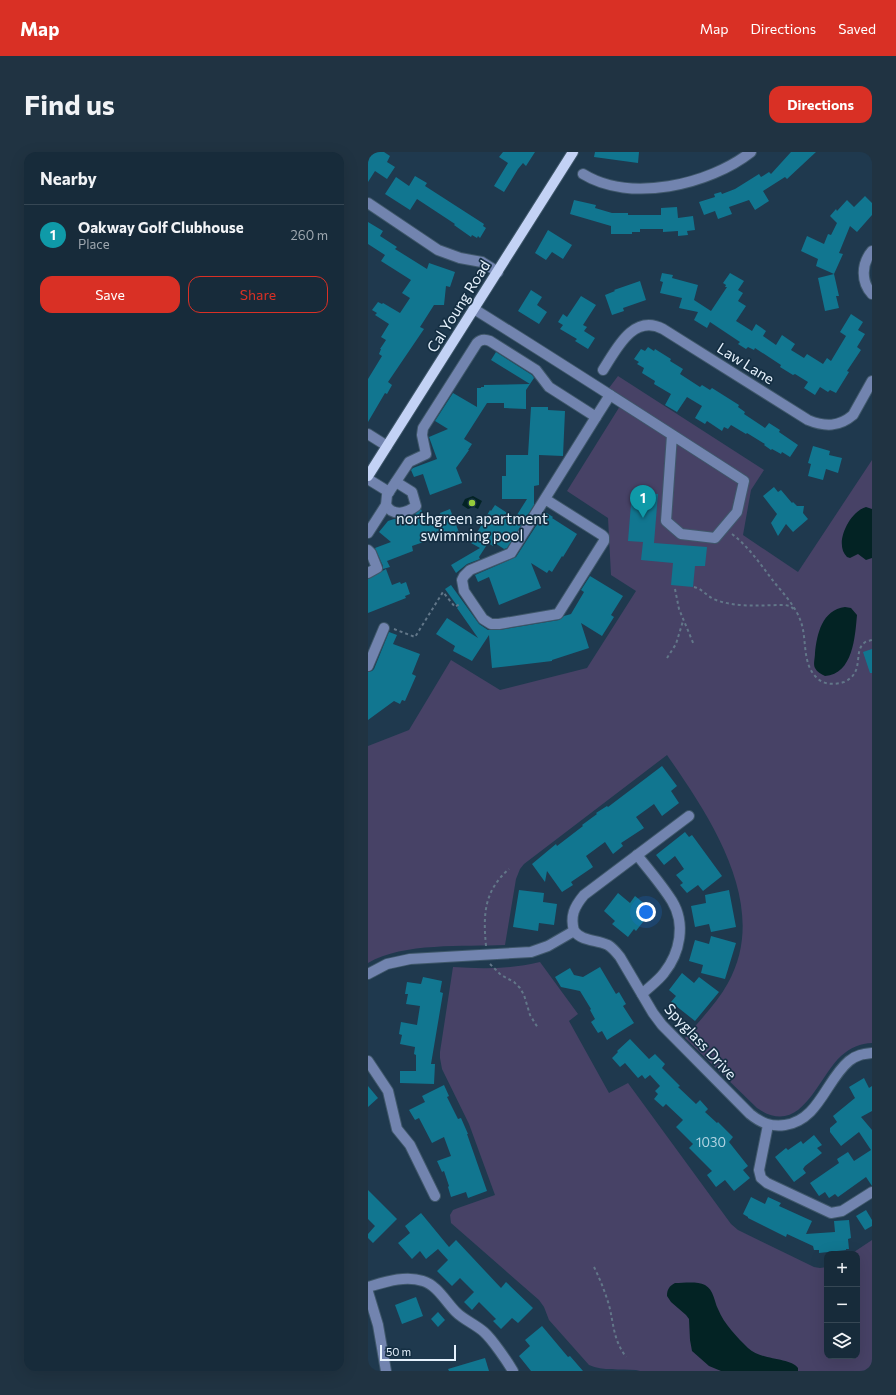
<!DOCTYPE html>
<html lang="en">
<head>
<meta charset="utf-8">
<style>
	body { margin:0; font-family:Commissioner,sans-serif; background:#203342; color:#f1f3f6 }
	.controls { position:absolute; right:12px; bottom:12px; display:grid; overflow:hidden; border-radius:8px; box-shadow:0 4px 16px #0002 }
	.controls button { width:36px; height:36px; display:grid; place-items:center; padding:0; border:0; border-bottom:1px solid #364754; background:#172b3a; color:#f1f3f6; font:20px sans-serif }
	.scale { position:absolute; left:12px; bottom:10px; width:76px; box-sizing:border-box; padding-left:4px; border:2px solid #e6f2fd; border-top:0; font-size:11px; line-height:14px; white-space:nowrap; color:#e6f2fd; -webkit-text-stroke:3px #152f43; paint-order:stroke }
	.you { position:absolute; left:278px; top:760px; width:14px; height:14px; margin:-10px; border:3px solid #fff; border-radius:50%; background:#1a73e8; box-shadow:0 0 0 6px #1a73e833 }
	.badge { display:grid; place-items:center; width:26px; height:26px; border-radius:50%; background:#d93025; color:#fff; font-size:13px; font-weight:700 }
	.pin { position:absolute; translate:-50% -33px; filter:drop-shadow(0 1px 2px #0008) }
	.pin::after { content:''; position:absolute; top:21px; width:14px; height:12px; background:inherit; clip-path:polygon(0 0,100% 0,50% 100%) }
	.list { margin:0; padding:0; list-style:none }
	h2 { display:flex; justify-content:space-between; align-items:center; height:52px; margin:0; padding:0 16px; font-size:17px }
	h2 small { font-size:13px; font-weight:400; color:#9ea7af }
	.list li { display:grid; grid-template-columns:26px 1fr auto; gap:12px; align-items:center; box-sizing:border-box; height:60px; padding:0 16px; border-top:1px solid #364754 }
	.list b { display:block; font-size:15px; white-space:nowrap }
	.list p { margin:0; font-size:13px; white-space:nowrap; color:#9ea7af }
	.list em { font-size:13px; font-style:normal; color:#9ea7af }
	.actions { display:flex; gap:8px; padding:12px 16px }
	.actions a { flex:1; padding:9px 0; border:1px solid #d93025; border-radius:12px; text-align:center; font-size:14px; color:#d93025 }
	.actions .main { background:#d93025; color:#fff }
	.icon { flex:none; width:22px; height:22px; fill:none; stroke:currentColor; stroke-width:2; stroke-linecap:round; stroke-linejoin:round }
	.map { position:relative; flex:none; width:504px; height:1219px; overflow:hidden; border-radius:12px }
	header { display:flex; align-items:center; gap:24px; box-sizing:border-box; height:56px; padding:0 20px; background:#d93025; color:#fff }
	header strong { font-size:19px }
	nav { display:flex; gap:22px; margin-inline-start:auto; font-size:14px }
	.intro { display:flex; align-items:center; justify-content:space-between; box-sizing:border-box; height:96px; padding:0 24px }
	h1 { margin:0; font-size:28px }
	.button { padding:10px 18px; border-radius:12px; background:#d93025; color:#fff; font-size:14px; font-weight:700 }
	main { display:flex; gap:24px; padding:0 24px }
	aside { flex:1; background:#172b3a; border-radius:12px; box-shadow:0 4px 16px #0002 }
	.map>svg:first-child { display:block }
</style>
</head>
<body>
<header>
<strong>Map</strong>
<nav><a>Map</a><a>Directions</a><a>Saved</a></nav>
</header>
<div class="intro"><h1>Find us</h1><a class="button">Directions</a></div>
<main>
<aside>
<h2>Nearby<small></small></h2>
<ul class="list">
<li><span class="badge" style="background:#0f9aa8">1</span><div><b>Oakway Golf Clubhouse</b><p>Place</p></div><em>260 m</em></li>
</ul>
<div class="actions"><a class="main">Save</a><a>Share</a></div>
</aside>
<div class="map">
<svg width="504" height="1219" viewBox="0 0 504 1219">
	<rect width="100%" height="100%" fill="#1f394e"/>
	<!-- green -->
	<g fill="#474266">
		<path d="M250,224l146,94 -13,20 -8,45 55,37 74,-112v583c-11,0 -22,5 -31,13 -24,22 -40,83 -84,52l-72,-70c15,-18 32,-35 43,-55 43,-77 -18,-166 -61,-228l-143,109 -4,5 -4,10 -11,66c-42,2 -101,-3 -137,18v-217l41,-16 42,-70 49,30 87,-22 49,-77 -25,-16 -3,-57 -41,-27 58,-93 -16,-10z"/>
		<path d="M172,810l38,52 -9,7 40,72 19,-10 103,141 7,6 76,37 6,1 7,-1v89h30v-102h-6l21,-14v131h-232l-4,-1c-16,-1 -33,1 -47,-5l-40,-45 -5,-13 -5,-7 -88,-77 -1,-8 3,-5 5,-2 37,-13 -26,-71 -27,-55 -2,-11v-6l13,-85c29,2 59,2 87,-5z"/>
	</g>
	<!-- water -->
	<g fill="#032324">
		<path d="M105,344l9,5 -4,8 -4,-2 -6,2 -6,-4 3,-6z"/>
		<path d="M498,355l6,2v49l-6,2 -8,-6 -8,4 -3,-1c-14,-13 3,-46 19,-50z"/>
		<path d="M477,455l6,1 6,7c-2,22 -4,59 -32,61 -4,-2 -8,-4 -10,-8 -2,-4 0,-10 0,-15 2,-19 7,-43 30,-46z"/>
		<path d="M307,1131c9,0 22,-2 30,2 9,5 9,16 13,24 6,15 19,28 30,39 14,13 42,9 50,20v3h-77l-12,-5 -17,-15 -2,-11 -1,-21 -3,-4 -15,-13 -4,-6c0,-6 2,-10 8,-13z"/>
	</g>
	<!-- building -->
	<g fill="#117690">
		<path d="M2,0h14l6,4 -3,6 8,5 -8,12 -12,-8 -7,11v-26z"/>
		<path d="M135,0h32l-9,14 -3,-3 -5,6 -14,23 -10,-6 14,-23 -9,-6z"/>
		<path d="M227,0h44l-1,11 -44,-6z"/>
		<path d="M423,0h25l-29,27 -2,-2 -22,14 6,10 -14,9 -6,-10 -20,7 3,7 -14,5 -3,-8 -11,4 -5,-13 16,-5 -1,-3 7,-2 1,2 13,-5 24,-15 2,3 8,-5 2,2z"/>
		<path d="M47,24l12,7 -2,3 59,38 -1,2 3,2 -6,10 -2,-2 -1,2 -5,-3 -1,2 -17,-12 1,-1 -38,-25 -7,11 -25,-16 11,-17 13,9z"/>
		<path d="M497,44l7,7v12l-15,17 -7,-6 -11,27 4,1 -9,20 -18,-8 2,-7 -17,-8 6,-15 17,8 4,-10 3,1 6,-12 -7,-7 6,-7 1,2 10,-11 7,7z"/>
		<path d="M206,48l22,5 -1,3 17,5h16v2h33v-7l16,-1 1,11 15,-2 2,14 -8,1 1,4 -10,1v-5l-15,1v-3h-23v3h-8v2h-21v-8l-41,-12z"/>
		<path d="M0,70l15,9 -3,5 17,11 -2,2 32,20 2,-6 26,9 -5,15 -4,-1 -2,19h-10l-14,22 4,2 -36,53 4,3 -5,9 -2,-1 -17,29v-43l14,-23 -3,-2 2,-5h-1l6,-9 -5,-3 8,-13 -14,-9 2,-2 -5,-3 6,-8 4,2 1,-1 17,10 10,-15 -8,-5 9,-13 -30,-19 4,-6 -17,-11z"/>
		<path d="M180,78l24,15 -9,14 -11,-7 -6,8 -11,-7z"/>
		<path d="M294,121l11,2 -1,3 26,7 -4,15 17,11 16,-24h-2l1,-2 -3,-2 7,-10 14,8 -6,9 5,3 -5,8 8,5 -10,15 16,10 4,-7 10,7 -3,5 13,9 6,-10 13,9 -4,6 13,8 3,-4 16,10 4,-6 4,3 15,-25 -6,-4 11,-18 12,8 -5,8 7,4 -8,13 4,3 -14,21 2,1 -13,21 -6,-3 -2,2 -8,-5 -5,8 -11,-7 4,-6 -13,-8 -2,1 -13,-8 1,-2 -26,-17 -1,2 -6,-3 -2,2 -8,-5 2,-2 -30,-20 -3,6 -13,-8 4,-8 -19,-4 3,-10 -22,-5 3,-11 -3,-1z"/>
		<path d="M466,122l5,22h-3l3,12 -14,3 -7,-33z"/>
		<path d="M272,129l6,19 -23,8 1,3 -12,4 -7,-20 10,-4 -1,-1z"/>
		<path d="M163,138l11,7 -5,8 10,7 -8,12 -21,-13z"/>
		<path d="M213,144l15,9 -13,20 4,2 -3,4 11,7 -7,11 -13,-8 2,-2 -17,-10 3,-4 -5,-3 5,-8 4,3z"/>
		<path d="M280,195l6,4 1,-2 16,10 -1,2 13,8 -3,5 20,13 2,-2 8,5 2,-2 27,17 -1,2 7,5 -1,2 21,14 4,-5 11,7 -1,2 19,13 -8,12 -8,-5 -1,2 -9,-5 -1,1 -7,-5 1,-1 -18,-11 -1,1 -15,-9 -3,4 -4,-2 -2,4 -15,-10 -2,3 -10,-6 7,-12 -15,-9 -10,15 -12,-7 6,-11 -17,-10 1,-3 -13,-8 2,-5 -7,-4 2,-2 -5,-3 7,-10 4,2z"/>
		<path d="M128,200l36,23 2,3 -8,12v19l-22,-1v-5h-17l-23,36 8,5 -4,6h1l-13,18 6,15 -32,12 -7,-21 -9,3 -3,-7 2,-2 24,-9 -8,-22 19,-8 -13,-8 18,-28 24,14v-19h4v-1h3v-2l46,-1 -39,-24z"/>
		<path d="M163,255h17v3l17,1 -2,45 -24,-1v30l-5,1v19l-27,43 -3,1 -9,-6 -2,3 -5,-3 -9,14 1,2 -13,5 -11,9 -5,-8 29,-17 -9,-5 19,-33 1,1 4,-6 20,13 12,-19h-25v-23h4v-21h22z"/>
		<path d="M445,294l17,5 -1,4 13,3 -4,15 -12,-4 -3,11 -15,-4 3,-12 -3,-1z"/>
		<path d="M406,335l4,5 3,-2 11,13 1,-1 4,4h7l-1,7 5,6 -15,13 -7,-8 -8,12 -7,-13 6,-9 -14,-18z"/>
		<path d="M264,340l26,2 -4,49 53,4 -2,19h-10l-2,21 -22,-2 2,-22 -32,-3 2,-18 -15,-1z"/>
		<path d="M53,357l7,17 15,-5 -3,-8 10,-4 10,26 -11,4 -2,-5 -35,12 1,5 -26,10 3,6 -7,2v-3l-8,-18 16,-6 -12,-10 9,-11 6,-2h7l10,-2z"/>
		<path d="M177,360l8,5 -1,1 25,16 -14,23 -1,-1 -10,16 -3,-2 -2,3 -16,-10 10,25 -42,17 -10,-28 -11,5 -3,-7 41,-18z"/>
		<path d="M18,417l6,16 8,-3 1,2 5,-2 4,12 -5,2 1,2 -38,15v-34z"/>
		<path d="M222,424l33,20 -12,19 3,2 -12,19 -21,-13 8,25 -37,12v1l-60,7 -3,-33 -17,26 -19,-10 2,-5 -19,-12 11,-16 31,20 -21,-30 1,-1 -13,-18 6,-4 28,39 9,6h11l60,-10 5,-4 7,-2 13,-22 -3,-2z"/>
		<path d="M21,480l8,3 -4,9 27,10 -8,20 4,2 -11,25 -3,-1 -2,4 -6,-3 -26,19v-48l4,-1 2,-2z"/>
		<path d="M504,497v24h-2l-7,-21z"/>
		<path d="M294,614l15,20 -6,5 8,12 -17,13 -8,-12 -18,13 8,11 -23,15 2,3 -10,8 -8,-12 -19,14 7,11 -22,15 2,3 -11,7 -15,-21 -2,11 -13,-18 24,-20 1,2 26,-20 -1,-1 15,-11 -1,-1 11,-7 1,1z"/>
		<path d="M317,680l4,5 3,-2 30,41 -19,15 -5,-6 -11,8 -7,-8 3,-2 -7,-8 8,-6 -9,-13 -11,9 -8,-10z"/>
		<path d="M151,738l25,3 -1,9 14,2 -3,21 -15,-2 -1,8 -25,-4z"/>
		<path d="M361,738l7,37 -25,5 -2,-8 -14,3 -4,-21 15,-3 -1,-8z"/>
		<path d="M250,741l12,10 5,-7 16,13 -7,8 2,1 -10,13 -2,-2 -6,8 -16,-13 3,-3 -11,-10z"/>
		<path d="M343,784l25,7 -11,36 -24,-6 2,-8 -14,-4 6,-21 14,4z"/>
		<path d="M232,815l16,27 3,-2 7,12 -3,2 11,17 -27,17 -5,-9 -4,2 -7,-11 4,-3 -5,-9 1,-1 -11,-18 -19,-4 -6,-10 15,-9 4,7 9,2z"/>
		<path d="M314,821l12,10 5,-6 20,15 -24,29 -24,-19 5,-6 -7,-6z"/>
		<path d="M55,825l19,4 -2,11 3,1 -12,71h4l-1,20 -34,-1v-12h16v-16l-2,-1 1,-7 -15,-3 2,-9 -3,-1 2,-12 16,3 3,-19 -14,-2 2,-10h-3l2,-12 14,2z"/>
		<path d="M262,887l19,20 6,-5 10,10 -3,4 18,18 -2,1 18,17 4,-4 8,9 -3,3 12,11 1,-1 15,15 -4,5 19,24 -5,4 7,8 -16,13 -9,-11 -9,7 -9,-12 5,-4 -23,-23 4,-4 -17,-17 7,-7 -17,-16 -3,3 -9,-8 4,-5 -3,-3 5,-5 -10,-11 -5,4 -3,-4 -4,3 -13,-15 -5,4 -8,-9 6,-6 -1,-1z"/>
		<path d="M496,926l5,10 3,-2v25l-11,6 11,13v56l-6,-9 -28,20 -3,-3 -6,4 -4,-6 -6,4 -9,-13 29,-20 -2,-4 11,-7 6,9 17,-11 -12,-18 -18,14 -11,-14v-4l7,-6 -4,-6 22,-18 -6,-11z"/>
		<path d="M76,933l5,11 -2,1 11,22 3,-1 7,16h-1l20,57 -19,7 -2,-6 -15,5 -3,-10 1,-1 -5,-15 -2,1 -5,-11 14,-5 -7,-19 -12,6 -13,-25 -4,2 -6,-10 16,-8 -3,-6z"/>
		<path d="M0,934l10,12 -10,9z"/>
		<path d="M446,983l8,10 -5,3 5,5 -17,13 -2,3 3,4 -12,9 -19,-25 11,-9 2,2 13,-9 2,3z"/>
		<path d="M0,1038l29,29 -24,24 -5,-5v-4l7,-8 -7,-7z"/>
		<path d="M383,1045l14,7 3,-7 13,6 -2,3 33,15 -6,13 29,-2 -1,-11 15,-1 2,18 -3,1 1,10h-3v1l-27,3v-3h-5l-1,-4 -26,-12 -1,3 -38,-19v-1l-5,-3z"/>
		<path d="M498,1058l6,10v6l-7,4 -9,-14z"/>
		<path d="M53,1061l28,34 7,-7 45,48 5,-6 27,26 -15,15 -6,-5 -11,11 -8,-8 3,-2 -17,-17 -7,8 -8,-8 10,-10 -14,-14 -8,8 -15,-15 11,-11 -10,-11 -12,10 -6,-8 -8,8 -14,-16 12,-10 -5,-7z"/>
		<path d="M48,1145l7,19 -21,8 -7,-19z"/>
		<path d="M70,1160l7,8 -7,7 -7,-8z"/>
		<path d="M174,1174l26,31 2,-1 13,15h-52l-12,-15 11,-10 -5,-6z"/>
		<path d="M117,1206l4,13h-40l-1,-2z"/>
	</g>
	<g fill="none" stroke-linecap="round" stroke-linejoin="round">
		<!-- minor casing -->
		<g stroke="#3f576a" stroke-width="12">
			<g id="minor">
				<path d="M215,22c47,29 126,11 168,-22"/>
				<path d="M0,51l70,47 22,8 22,4 16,10"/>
				<path d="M504,99c-11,13 -11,31 0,43"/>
				<path d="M106,157c90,56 180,114 270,172l-7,31 -22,26 -34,-4 -15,-13 6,-86"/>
				<path d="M235,218c13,-20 30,-57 60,-41l145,91c17,7 31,7 45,-5l19,-34"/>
				<path d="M0,282l19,12"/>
				<path d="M0,327l21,13"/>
				<path d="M177,347l57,36 2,2v4l-46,73 -59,10h-8l-8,-5 -19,-28 -2,-11 2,-4 6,-6 41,-17 85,-136"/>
				<path d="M18,353c7,12 21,8 30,1l-4,-14 -16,-10"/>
				<path d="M0,381l18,-28 1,-10 22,-33 17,-8 -4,-19 1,-7 54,-85c4,-4 8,-4 13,-2l46,29 13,17 47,30 14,-22"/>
				<path d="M0,398l3,3 6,15 -9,5"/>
				<path d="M0,514l16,-38"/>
				<path d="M269,703c12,15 25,30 35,46 14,23 8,52 -8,72 -6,8 -15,14 -22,21"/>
				<path d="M206,779c-4,-15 0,-24 10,-36l105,-79"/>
				<path d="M0,822l19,-10 23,-5 121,-7 17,-6 26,-15c9,11 22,8 34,14 5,3 8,7 12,12l33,56 9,12 88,89c11,9 21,13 35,11 34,-5 41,-45 64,-64 7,-6 14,-7 23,-8"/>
				<path d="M0,909l20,30 9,38 13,16 25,51"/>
				<path d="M400,973l-9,45 2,8 6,5 64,30 11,-2 30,-19"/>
				<path d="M0,1135c17,-5 37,-12 55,-6 14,4 23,21 33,31 8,8 19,12 28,20 8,7 23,29 29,39"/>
				<path d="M0,1140l10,33 8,46"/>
			</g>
		</g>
		<!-- major casing -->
		<g stroke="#3f576a" stroke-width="12">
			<path id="major" d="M0,324l205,-324"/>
		</g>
		<!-- path -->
		<g stroke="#627789" stroke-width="2" stroke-dasharray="3 3" stroke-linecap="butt">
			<path d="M364,382c17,13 29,31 42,48 10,12 22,25 27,40 6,17 1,41 15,55 7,8 19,8 28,5 21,-9 9,-30 20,-39 2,-2 5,-2 8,-3"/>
			<path d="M326,435c9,2 13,10 22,13 22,8 45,5 69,5l5,1 5,4"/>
			<path d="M307,437l4,20 15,36"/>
			<path d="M26,477l21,8 28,-45 12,15 6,-4"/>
			<path d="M299,506l9,-14 7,-23"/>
			<path d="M118,794c-3,-32 -2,-55 23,-77"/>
			<path d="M122,812l11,11 13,7 6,6 4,7 6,20 8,13"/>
			<path d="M226,1115c6,12 11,25 15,38 5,20 4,34 17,52"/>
		</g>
		<!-- minor -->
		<use href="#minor" stroke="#7284af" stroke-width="10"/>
		<!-- major -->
		<use href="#major" stroke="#c3d2f5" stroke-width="10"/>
	</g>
	<!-- markers -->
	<circle fill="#95cc3b" stroke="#152f43" stroke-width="1.5" cx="104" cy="351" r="4"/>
	<g text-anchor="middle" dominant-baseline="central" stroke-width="3.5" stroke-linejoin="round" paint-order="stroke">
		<!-- number labels -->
		<g font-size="13" fill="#b1d3e2">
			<text x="343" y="990">1030</text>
		</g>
		<!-- street labels -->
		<g font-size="15" fill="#e6f2fd" stroke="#152f43">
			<text transform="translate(90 154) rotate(-58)">Cal Young Road</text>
			<text transform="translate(378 211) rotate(32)">Law Lane</text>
			<text transform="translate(333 889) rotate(47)">Spyglass Drive</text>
		</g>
		<!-- poi labels -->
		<g font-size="15" fill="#e6f2fd" stroke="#152f43">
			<text x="104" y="366">northgreen apartment<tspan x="104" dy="17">swimming pool</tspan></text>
		</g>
	</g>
</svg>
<div class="controls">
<button>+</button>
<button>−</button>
<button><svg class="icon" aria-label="layers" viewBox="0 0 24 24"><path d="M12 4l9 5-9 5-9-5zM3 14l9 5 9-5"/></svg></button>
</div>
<div class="scale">50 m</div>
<div class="you"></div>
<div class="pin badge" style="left:275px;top:366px;background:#0f9aa8">1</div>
</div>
</main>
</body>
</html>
